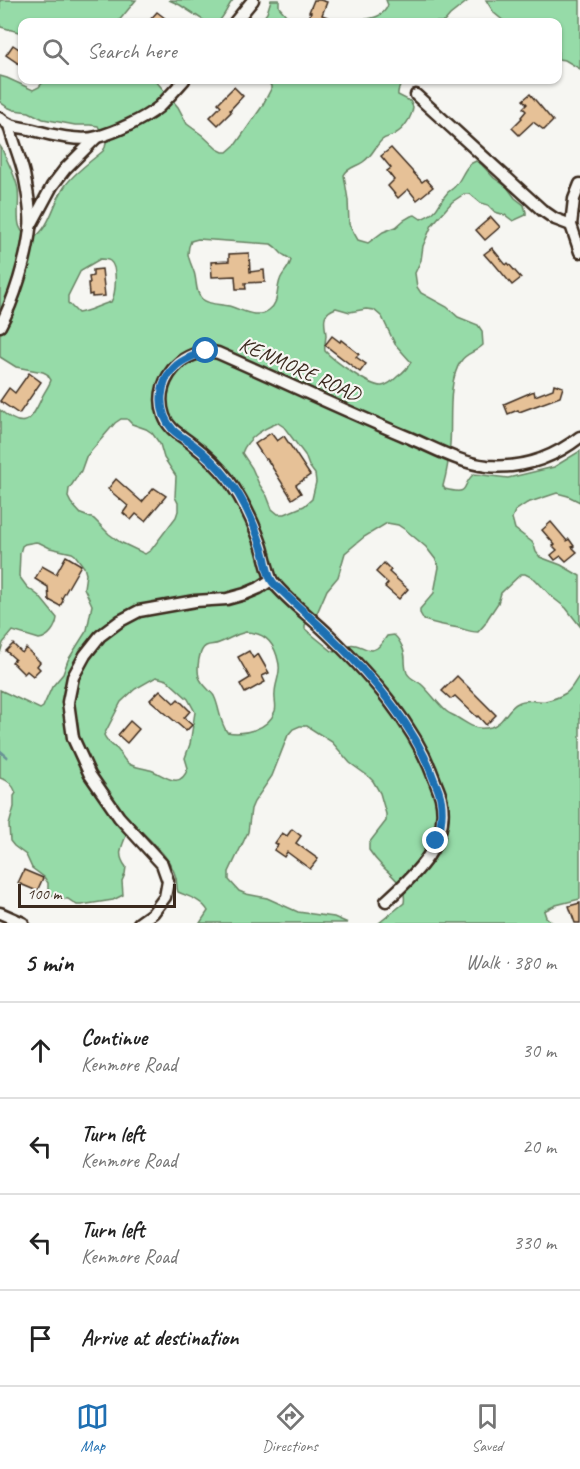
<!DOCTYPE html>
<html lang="en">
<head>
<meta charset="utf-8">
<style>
	body { margin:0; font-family:Caveat,sans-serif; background:#f2f2f2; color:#222 }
	.scale { position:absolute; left:18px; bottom:15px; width:158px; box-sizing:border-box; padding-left:6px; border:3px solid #3b2a1e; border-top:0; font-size:16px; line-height:21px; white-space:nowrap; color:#3b2a1e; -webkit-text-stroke:4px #f6f6f2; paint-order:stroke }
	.stop { position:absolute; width:18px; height:18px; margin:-14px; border:4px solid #1f6fb2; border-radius:50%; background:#fff }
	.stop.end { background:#1f6fb2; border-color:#fff; box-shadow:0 2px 6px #0008 }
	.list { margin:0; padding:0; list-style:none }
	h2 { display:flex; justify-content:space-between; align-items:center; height:78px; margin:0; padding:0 24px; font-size:26px }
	h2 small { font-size:20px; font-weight:400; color:#767676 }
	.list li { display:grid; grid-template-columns:39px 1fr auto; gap:18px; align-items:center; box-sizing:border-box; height:96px; padding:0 24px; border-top:2px solid #e0e0e0 }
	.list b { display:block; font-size:22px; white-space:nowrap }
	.list p { margin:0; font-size:20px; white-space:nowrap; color:#767676 }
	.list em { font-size:20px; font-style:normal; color:#767676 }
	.icon { flex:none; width:33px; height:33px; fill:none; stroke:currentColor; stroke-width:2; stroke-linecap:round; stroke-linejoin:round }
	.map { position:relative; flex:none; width:580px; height:923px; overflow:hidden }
	.search { position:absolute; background:#fff; box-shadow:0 2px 4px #0004; left:18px; right:18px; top:18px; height:66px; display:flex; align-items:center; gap:15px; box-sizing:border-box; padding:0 21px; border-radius:12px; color:#767676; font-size:22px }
	.sheet { height:462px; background:#fff }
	nav { display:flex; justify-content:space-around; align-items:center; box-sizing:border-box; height:84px; border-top:2px solid #e0e0e0; background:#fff; font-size:16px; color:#767676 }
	nav a { display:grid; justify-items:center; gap:3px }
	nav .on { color:#1f6fb2 }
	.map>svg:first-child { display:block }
</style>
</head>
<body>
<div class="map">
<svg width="580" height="923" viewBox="0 0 580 923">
	<rect width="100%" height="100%" fill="#f6f6f2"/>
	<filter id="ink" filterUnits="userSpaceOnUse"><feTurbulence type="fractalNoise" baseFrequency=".0167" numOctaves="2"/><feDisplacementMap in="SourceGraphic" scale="12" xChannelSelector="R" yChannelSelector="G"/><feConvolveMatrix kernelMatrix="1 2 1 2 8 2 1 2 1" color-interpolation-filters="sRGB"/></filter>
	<g filter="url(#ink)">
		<!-- green -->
		<g fill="#96dba8" stroke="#688263" stroke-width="1.5" fill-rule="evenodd">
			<path d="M0,0h136l-18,22h-96v11l-21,-6h-1z"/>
			<path d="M169,0h64c-6,7 -8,16 -15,22h-12l-26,-17z"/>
			<path d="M271,0h8v7l7,8v7h-26l7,-9z"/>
			<path d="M386,0h83l-19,15 -6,7h-94c14,-4 32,-1 38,-17z"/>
			<path d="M486,0h94v69l-15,-9 -7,-1v-37h-53l-11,-9z"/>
			<path d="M0,76l7,2 26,12 6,-3 6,-7h110l23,27 9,17 15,11 15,14 6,3h4l9,-8 25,-36 10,-19v-3l-4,-6h139c-4,4 -9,8 -8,15l12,6 3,6c-1,10 -9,22 -18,27 -4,3 -10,3 -13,6 -7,6 -9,15 -19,22 -7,5 -15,5 -19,13l4,25 1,24 9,16 10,3 15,-11 13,-5 8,-7 7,-4 4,-1 6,4c20,-8 15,-14 27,-27 0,0 7,-5 7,-6 8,-8 9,-21 21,-25l6,4 12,13 13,9 8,11 9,7 2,7v3l-13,6 -8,-6 -10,-3 -7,-7 -7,-2 -11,-9h-6l-12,8 -20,23 -9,21 -2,14 -6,13 2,14 4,6 26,14 11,10 20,8 4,6 1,14c-7,7 -17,8 -22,16 -14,20 -9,60 -11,83 -1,14 -3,28 -7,42l2,3c27,7 15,-4 29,-15l34,4 46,-11 26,-16v51l-12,-6 -11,-3 -30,10 -12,8 -3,7 3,11 17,13 2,3 2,7 4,5 21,8 19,11v50l-14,-18 -14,-11 -17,-18 -10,-5h-4l-20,19 -3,10 -10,15 -3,6 -7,8c-7,0 -12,-2 -19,-4 -13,-2 -23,-4 -35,-8l-4,-7v-4l14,-16 5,-26 -3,-7 -10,-13 -19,-16 -9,-6 -11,-2 -23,14 -19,16 -7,24 -11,13 -10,23 -12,12v4l27,22c10,3 9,-3 17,-6 10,-4 18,10 28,3 4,-3 7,-8 10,-12l7,-1c6,5 11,16 11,24 0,5 0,9 2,14 3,6 9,7 14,11 9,8 16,19 25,27 3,3 8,4 12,7 12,7 17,13 33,9 13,-4 16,-19 27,-24 8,-5 18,-1 27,-2 7,-1 16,-5 21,-8 7,-5 9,-13 14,-18v224l-24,6 -12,6 2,6 7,6h-174l25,-20c3,-17 -11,-26 -22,-37 -5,-5 -9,-10 -13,-16v-7l17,-22v-7l-6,-21 -7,-12 -5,-5 -18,-13 -18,-21 -25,-16h-7l-7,3 -5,6 -16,41 -18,26 -3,7 -3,23 -19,40v8l10,11 7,3 21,4 31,14 36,5 14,6h-148l8,-12c-6,-11 -19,-14 -30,-19 -2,-5 -1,-9 -2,-14 -5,-20 -22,-34 -36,-48l-3,-2 -10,5c-5,14 -11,21 -1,34l-1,7 -3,7 1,14 -10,5 -32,5h-4l-9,-6 -12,-1 -3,-2 -5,-6v-7l-4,-6 -12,-9 -6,-13 -12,-9 -4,-5 -1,-16 5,-18v-11l2,-3c-3,-8 -7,-13 -16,-15v-88l40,19 3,-2 9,-20 11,-13 5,-14 19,-30 5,-25 -8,-17 2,-14 -2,-7 -9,-12 -3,-2 -22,-5 -10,-5 -4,-1 -11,2 -3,2 -2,7 -1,23 8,11 12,9 18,22c-1,9 -8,20 -18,21l-26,-8 -10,12 -3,10v-243c24,21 31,12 42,-13 3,-6 7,-11 9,-17l-4,-6 -4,-2 -27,-5 -16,-10v-211l2,3c5,12 12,24 15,36 6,18 -9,48 17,53 17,-12 19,-35 31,-52 8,-12 26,-25 38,-35 7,-10 0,-15 -5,-25l-8,-1h-15l-32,-6 -14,-7 -15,-2 -7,-3 -7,-5zM198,239l73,5c5,3 7,6 11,10 3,2 6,3 9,6 -2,9 -9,13 -11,20 -4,11 -1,23 -11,30 -13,10 -28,-1 -40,-4 -9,-2 -20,-1 -27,-7 -7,-6 -5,-19 -8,-27 -2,-6 -5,-11 -6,-18 0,-5 1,-9 3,-13zM100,259c3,0 7,0 10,2 8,6 6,33 1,41 -12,3 -21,9 -33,11l-10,-10v-7l13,-26zM336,308l14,4 16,-3 8,1 8,7 13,27 16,18c-3,5 -7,10 -13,14 -4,4 -10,9 -16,10 -12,1 -49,-26 -57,-35 -1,-6 1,-11 1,-16 -1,-13 -6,-21 10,-27zM121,419h6l5,5 14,5 6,4 8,11 4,14 12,18 -1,21 3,6v8l-2,6 -25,33 -6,4 -25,-12 -11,-8 -15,-15 -13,-5 -10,-11 -3,-6 1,-8 12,-18 5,-14 29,-34zM278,423l6,4 21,28 4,11 6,8 1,8 -4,17 -8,7 -19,8h-7l-6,-5 -5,-13 -8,-12 -7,-16 -10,-15c5,-15 22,-25 36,-30zM246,632c17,1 26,8 31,24 1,5 3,9 2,14 0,7 -4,15 -4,23 -1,6 2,13 0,18 -7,19 -31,24 -48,21 -8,-11 -7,-24 -13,-36 -4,-6 -12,-11 -15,-19 -2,-7 -1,-27 7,-31 4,-2 9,-1 13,-3 11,-4 14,-8 27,-11zM156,677l11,3 21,19 7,13 -5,32 -5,14 3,10c-8,22 -21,9 -35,3 -8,-3 -17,-3 -24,-7 -6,-4 -8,-11 -12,-15 -6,-5 -10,-7 -13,-14l17,-33 14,-13z"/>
		</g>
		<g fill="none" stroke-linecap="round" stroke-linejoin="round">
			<!-- stream -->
			<path stroke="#6a9395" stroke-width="3" d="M0,751l7,6"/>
		</g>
		<!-- building -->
		<g fill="#e6c197" stroke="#3b2a1e" stroke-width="1.5">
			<path d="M314,0h6l7,2 -5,13 19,7h-31l1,-3 -2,-1 2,-6h-2z"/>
			<path d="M157,12l13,10h-22z"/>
			<path d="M13,45l9,6v15l-16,-11z"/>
			<path d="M234,87l9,9 -13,14 1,2 -13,13 -8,-8 11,-11 -3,-3z"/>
			<path d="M530,94l23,27 -9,9 -11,-8 -14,13 -7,-7 10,-10 -1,-1 5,-6 -3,-3 4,-4 -4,-4z"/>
			<path d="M391,148l31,34 4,-3 7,8 -16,13 -9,-11 -10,9 -10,-12 6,-6 -7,-9 4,-3 -10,-12z"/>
			<path d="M491,217l9,10 -15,13 -9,-10z"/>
			<path d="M492,248l14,17 2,-2 13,15 -9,7 -20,-24 -1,1 -7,-8z"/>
			<path d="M249,253l1,19 14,-2 1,12 -20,1 1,6h-10l-1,-13 -23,1 -1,-15 18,-1v-7z"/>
			<path d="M102,269l3,27 -13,1v-3l-3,1 -1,-12h2l-1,-6 4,-1v-6z"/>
			<path d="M332,336l8,6 1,-2 18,14 -3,3 10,7 -6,8 -35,-27z"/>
			<path d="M29,373l12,9 -22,32 -19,-13 9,-13 6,5z"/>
			<path d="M554,384l9,3 -3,10 -41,15 -1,-2 -10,4 -4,-10 30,-13 1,5 18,-7z"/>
			<path d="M271,433l6,8 7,-5 26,39 -14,10 5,8 -9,6 -25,-40h-2l-10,-15z"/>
			<path d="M116,479l26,23 12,-14 12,8 -21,25 -9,-7 -5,6 -8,-7 5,-7 -20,-17z"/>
			<path d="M551,522l16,19 2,-2 5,7 -2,1 5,5 -11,9 -5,-5 -6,4 -4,-5 6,-5 -4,-4 2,-1 -13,-15z"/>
			<path d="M66,556l15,9 -19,33 1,3 -3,5 -11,-6 -1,-13 -13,-8 7,-13 14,8z"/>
			<path d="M384,563l7,7 -2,2 19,17 -9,10 -14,-12 3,-4 -12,-11z"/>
			<path d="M13,644l9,9 4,-5 14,14 -3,4 3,3 -7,7 -6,-5 -3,3 -12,-12 3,-3 -9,-8z"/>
			<path d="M249,651l4,7 5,-4 11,19 -7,3 3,6 -20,11 -5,-9 10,-6 -12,-21z"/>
			<path d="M457,676l39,39 -10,10 -8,-9 -1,1 -22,-21 -4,3 -9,-8z"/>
			<path d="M160,690l14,13 4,-4 12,12 -6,7 8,7 -6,6 -36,-31z"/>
			<path d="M130,721l9,8 -12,14 -9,-8z"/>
			<path d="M292,829l9,7 -5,7 22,16 -8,10 -23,-17 -3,5 -10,-7 4,-5 -3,-2 7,-10 5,3z"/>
			<path d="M24,870l19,8 -6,13 -19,-8z"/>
			<path d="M580,903v20h-5l-6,-17z"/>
		</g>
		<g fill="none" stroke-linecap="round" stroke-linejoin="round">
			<!-- street casing -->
			<g stroke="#3b2a1e" stroke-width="15">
				<g id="street">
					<path d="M235,22l18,-22"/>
					<path d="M416,95l126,115 13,9 16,6"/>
					<path d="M0,118c12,11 19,8 33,12 17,5 48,12 64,7 19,-5 47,-18 62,-30 9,-9 17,-18 25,-27"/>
					<path d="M580,184l-6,15 -3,26 9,27"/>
					<path d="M30,227l22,-41 13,-17 31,-31"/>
					<path d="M0,326c14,-25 27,-68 30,-97 2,-16 -3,-39 -6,-55 -4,-17 -11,-32 -15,-49"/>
					<path d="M386,901c29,-26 65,-59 55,-103 -1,-5 -4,-11 -6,-17 -20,-56 -63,-104 -106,-146 -18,-18 -40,-33 -56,-53 -4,-4 -9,-30 -12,-38 -8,-23 -19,-45 -33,-65 -10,-13 -23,-25 -36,-35 -11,-9 -23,-14 -28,-28 -10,-30 10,-59 40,-64 4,-1 10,0 14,1 64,28 127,58 192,85 24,10 50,25 77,28 34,3 66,-8 93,-29"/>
					<path d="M0,913l23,10"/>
					<path d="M139,923l14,-10 12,-16 3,-16 -6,-17 -43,-47 -29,-42 -17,-37 -5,-36 5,-25 12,-22 15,-19 20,-15 19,-10 56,-10 32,-2 18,-5 14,-6 12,-8"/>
				</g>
			</g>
			<!-- street -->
			<use href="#street" stroke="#f6f6f2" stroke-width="10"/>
		</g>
	</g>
	<g fill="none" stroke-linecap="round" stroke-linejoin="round" filter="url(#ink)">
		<!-- route -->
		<path stroke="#1f6fb2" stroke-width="8" d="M206,351c-10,4 -21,7 -29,14 -19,16 -21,46 -4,65 5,5 12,9 18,13 13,10 26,22 36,35 17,21 28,47 36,73 3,8 4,24 9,30 3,5 9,9 13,13 14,14 29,26 43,40 42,40 87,91 106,146 3,6 6,14 7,21 2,14 0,27 -5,40"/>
	</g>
	<g text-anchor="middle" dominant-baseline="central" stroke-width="4.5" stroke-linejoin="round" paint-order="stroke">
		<!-- street labels -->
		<g font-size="21" fill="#3b2a1e" stroke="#f6f6f2">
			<text transform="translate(300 369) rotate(24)">KENMORE ROAD</text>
		</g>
	</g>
</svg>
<div class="scale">100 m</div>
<div class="stop" style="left:206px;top:351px"></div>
<div class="stop end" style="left:436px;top:841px"></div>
<div class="search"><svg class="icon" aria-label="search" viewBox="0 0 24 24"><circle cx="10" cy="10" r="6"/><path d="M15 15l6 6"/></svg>Search here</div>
</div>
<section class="sheet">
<h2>5 min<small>Walk · 380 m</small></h2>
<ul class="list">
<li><svg class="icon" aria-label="ahead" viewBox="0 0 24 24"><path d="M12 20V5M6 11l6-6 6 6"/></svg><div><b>Continue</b><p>Kenmore Road</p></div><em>30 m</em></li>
<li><svg class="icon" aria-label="left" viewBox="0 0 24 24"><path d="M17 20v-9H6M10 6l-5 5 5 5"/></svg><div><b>Turn left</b><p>Kenmore Road</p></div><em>20 m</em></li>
<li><svg class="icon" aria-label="left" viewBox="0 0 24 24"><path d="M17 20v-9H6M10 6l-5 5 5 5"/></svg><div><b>Turn left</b><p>Kenmore Road</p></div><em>330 m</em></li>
<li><svg class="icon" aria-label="arrive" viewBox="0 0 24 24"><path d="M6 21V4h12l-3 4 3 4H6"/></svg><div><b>Arrive at destination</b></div></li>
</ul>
</section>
<nav>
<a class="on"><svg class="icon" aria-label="map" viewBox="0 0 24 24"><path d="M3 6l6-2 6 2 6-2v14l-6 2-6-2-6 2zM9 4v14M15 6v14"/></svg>Map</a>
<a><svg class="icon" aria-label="directions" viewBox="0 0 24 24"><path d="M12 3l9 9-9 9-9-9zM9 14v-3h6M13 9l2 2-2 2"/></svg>Directions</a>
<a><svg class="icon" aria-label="saved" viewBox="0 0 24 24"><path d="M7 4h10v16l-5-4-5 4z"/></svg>Saved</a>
</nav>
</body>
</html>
